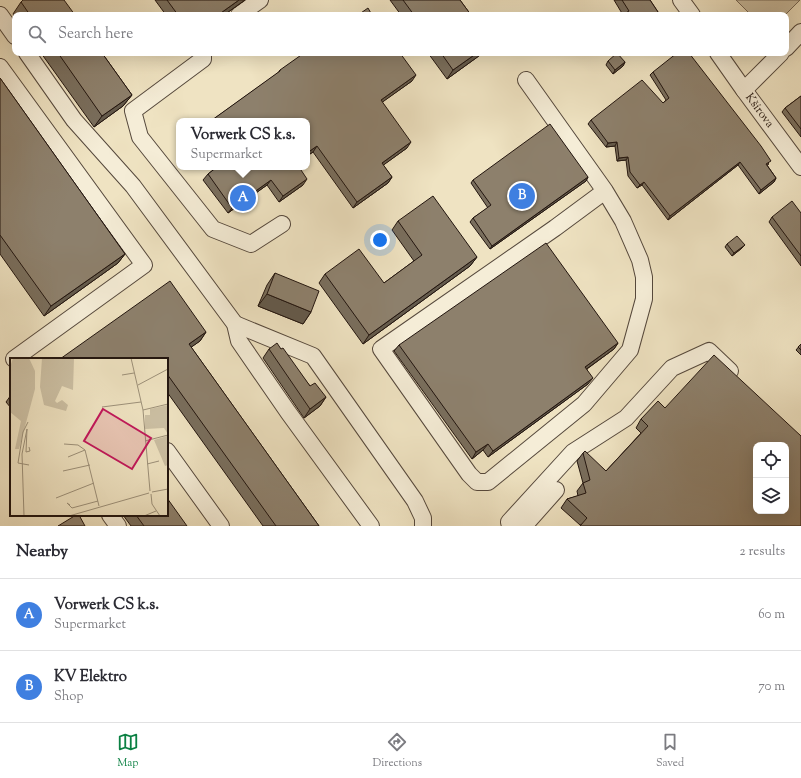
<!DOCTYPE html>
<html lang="en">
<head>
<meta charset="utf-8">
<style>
	body { margin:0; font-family:"Sorts Mill Goudy",serif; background:#f2f2f3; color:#2b2b33 }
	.controls { position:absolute; right:12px; bottom:12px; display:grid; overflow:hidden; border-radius:8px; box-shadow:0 4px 16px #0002 }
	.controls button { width:36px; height:36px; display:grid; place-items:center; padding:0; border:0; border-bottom:1px solid #e1e1e2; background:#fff; color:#2b2b33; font:20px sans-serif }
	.you { position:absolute; left:380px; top:240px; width:14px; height:14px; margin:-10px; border:3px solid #fff; border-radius:50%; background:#1a73e8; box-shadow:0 0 0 6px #1a73e833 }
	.badge { display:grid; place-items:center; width:26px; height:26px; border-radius:50%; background:#0b8043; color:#fff; font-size:13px; font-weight:700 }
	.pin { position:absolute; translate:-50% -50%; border:2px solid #fff; box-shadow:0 1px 4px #0006 }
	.popup { position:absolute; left:176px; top:118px; width:134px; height:52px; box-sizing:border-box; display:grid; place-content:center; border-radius:8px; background:#fff; filter:drop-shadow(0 1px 3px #0005); font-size:13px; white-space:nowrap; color:#7c7c81 }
	.popup b { font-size:15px; color:#2b2b33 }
	.popup::after { content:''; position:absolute; left:50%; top:100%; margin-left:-8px; border:8px solid transparent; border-top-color:#fff }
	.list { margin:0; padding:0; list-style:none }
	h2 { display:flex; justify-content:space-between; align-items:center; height:52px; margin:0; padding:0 16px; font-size:17px }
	h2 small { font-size:13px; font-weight:400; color:#7c7c81 }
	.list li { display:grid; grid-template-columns:26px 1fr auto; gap:12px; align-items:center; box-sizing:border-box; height:72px; padding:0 16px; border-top:1px solid #e1e1e2 }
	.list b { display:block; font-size:15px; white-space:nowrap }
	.list p { margin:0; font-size:13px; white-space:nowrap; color:#7c7c81 }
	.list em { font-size:13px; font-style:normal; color:#7c7c81 }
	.icon { flex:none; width:22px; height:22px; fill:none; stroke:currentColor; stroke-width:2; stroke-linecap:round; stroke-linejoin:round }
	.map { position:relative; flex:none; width:801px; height:526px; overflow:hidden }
	.search { position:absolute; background:#fff; box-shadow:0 4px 16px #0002; left:12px; right:12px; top:12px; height:44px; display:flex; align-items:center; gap:10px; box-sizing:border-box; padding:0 14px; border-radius:8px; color:#7c7c81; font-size:15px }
	.sheet { height:196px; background:#fff }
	nav { display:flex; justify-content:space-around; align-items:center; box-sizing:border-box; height:56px; border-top:1px solid #e1e1e2; background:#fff; font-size:11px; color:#7c7c81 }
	nav a { display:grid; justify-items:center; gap:2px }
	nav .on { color:#0b8043 }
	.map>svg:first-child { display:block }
</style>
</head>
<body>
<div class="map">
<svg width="801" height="526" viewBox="0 0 801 526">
	<rect width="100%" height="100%" fill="#efe3c2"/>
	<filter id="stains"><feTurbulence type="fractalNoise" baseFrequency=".005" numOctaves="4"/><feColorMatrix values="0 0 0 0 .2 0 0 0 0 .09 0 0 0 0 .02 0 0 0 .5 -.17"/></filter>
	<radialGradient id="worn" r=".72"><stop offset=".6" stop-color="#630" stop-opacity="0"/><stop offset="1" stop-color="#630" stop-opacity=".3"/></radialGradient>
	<!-- green -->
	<path fill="#ccc0a4" stroke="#776a5a" d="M736,0h64l-15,15h-34z"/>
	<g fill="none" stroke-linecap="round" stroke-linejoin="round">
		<!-- minor casing -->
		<g stroke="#55483c" stroke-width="18">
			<g id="minor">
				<path d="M681,0l11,15"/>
				<path d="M0,15l15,21"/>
				<path d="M239,15l21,-15"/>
				<path d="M786,48l15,-16"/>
				<path d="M27,53l47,67 59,66 102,138 4,17 49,71 83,114"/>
				<path d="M203,53v6l-70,52 7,26 73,92 38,15 31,-20"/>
				<path id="s1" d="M718,53l26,37 57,77"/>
				<path d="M0,67l144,198 -130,94"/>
				<path d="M526,80l79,111 18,30 17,39 4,17v22l-14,51 -46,54 -96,78h-11l-8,-8 -88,-125 174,-121 50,-37"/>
				<path d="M744,90l37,-37"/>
				<path d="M235,324l78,32 102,145 8,17v8"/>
				<path d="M167,451l54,75"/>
				<path d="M110,515l8,11"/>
				<path d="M510,526l-1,-4 64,-70 53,-34 46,-50 37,-17 21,20"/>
				<path d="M524,526l32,-36"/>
			</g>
		</g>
		<!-- minor -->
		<use href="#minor" stroke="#f5edd7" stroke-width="16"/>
	</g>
	<!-- wall -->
	<g fill="#796e5d" stroke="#22150f">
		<path d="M155,0h90l-21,15h-58z"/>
		<path d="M390,0h70l11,15h-70z"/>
		<path d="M614,0h36l10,15h-37z"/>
		<path d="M21,2l54,13h-60v2l-2,-3z"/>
		<path d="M41,53h61l30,42 -9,11 -29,21z"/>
		<path d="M428,53h55l-36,26z"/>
		<path d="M608,61l17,1 -2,4 -10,8 -7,-9z"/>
		<path d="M280,70l132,11 -30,21 25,46 -24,17 9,12 -4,6 -35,25 -40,-56 -6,4v-35h-96l67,-48z"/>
		<path d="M653,72l116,92 -2,1 9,13 -2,4 -15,12 -21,-29 -70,55 -26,-35 -5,3 -9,-12 -2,-16 -9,1 -2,-15 -9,1 -18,-23 3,-4 72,-17 3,-3 -16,-25z"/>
		<path d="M0,78l125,176 -7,9 -74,53 -44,-62z"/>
		<path d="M801,96v41l-19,-25 3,-4z"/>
		<path d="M217,167l86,18 -24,17 -12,-17 -39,28 -25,-33 5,-6z"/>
		<path d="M588,177l-2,4 -96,68 -20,-27 3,-4 15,-10 -17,-25 2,-3z"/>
		<path d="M801,213v53l-32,-44 3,-5z"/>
		<path d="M398,221l79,36 -7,9 -107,78 -44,-61 6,-9 59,9 30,-22 -22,-31z"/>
		<path d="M727,244l18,1 -3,3 -10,8 -7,-9z"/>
		<path d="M275,273l36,39 -8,12 -45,-18 9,-21z"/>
		<path d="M206,332l-6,9 -9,6 128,179h-56l-96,-134v-33z"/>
		<path d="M618,343l-4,6 -27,20 1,15 -100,73 -5,-7 -11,9 -78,-108 5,-6z"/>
		<path d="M801,344v11l-5,-5z"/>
		<path d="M269,349h12l29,37 16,11 -6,9 -16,12 -41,-60z"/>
		<path d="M11,395v13l-5,-6z"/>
		<path d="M665,408l135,27 -220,90 -19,-17 6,-9 11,-3 -1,-5 6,-8 -6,-22 6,-8 23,18 35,-38 -5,-5 5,-9z"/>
		<path d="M123,515h44l20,11h-56z"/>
	</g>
	<!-- shaded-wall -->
	<g fill="#635a4c" stroke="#22150f">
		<path d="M239,0h6l-21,15h-6z"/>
		<path d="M477,53h6l-36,26 6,-9z"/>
		<path d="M625,62l-2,4 -10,8 2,-4z"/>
		<path d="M416,75l-4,6 -35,25 4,-6z"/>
		<path d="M132,95l-9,11 -29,21 8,-11z"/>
		<path d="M411,142l-4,6 -29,21 4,-6z"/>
		<path d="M617,142l-2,4 -9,1 2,-4z"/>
		<path d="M317,146l-4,6 -6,4v-3z"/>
		<path d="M628,157l-2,3 -9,1 2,-3z"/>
		<path d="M740,162l-2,3 -70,55 2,-4z"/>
		<path d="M392,177l-4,6 -35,25 4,-6z"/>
		<path d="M588,177l-2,4 -96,68 2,-3z"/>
		<path d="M776,178l-2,4 -15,12 2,-4z"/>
		<path d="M307,179l-4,6 -24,17 4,-6z"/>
		<path d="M271,180l-4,5 -39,28 4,-5z"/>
		<path d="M644,182l-2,3 -5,3 3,-3z"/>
		<path d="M745,245l-3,3 -10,8 2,-3z"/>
		<path d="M125,254l-7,9 -74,53 7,-10z"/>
		<path d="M477,257l-7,9 -107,78 6,-9z"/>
		<path d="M267,294l44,18 -8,12 -45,-18z"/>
		<path d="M206,332l-6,9 -17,12 6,-9z"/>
		<path d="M618,343l-4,6 -33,24 4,-6z"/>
		<path d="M593,378l-5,6 -100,73 5,-6z"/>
		<path d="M326,397l-6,9 -16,12 6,-9z"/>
		<path d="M488,444l-5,6 -11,9 4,-7z"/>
	</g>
	<!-- building -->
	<g fill="#8d806c" stroke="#22150f" fill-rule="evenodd">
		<path d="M23,0h41l11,15h-45l-9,-13z"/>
		<path d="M167,0h72l-21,15h-40z"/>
		<path d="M403,0h57l11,15h-57z"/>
		<path d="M622,0h28l10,15h-36v-1l5,-3z"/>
		<path d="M368,8l4,7h-14z"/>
		<path d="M58,53h44l30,42 -30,21z"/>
		<path d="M304,53h96l16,22 -35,25 30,42 -29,21 10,14 -35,25 -40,-56 -10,7v-32h-95v-1l68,-49v-1z"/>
		<path d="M441,53h36l-24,17z"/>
		<path d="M617,53l8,9 -10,8 -7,-9z"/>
		<path d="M677,53h12l72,93 10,15 -5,3 10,14 -15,12 -21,-28 -70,54 -26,-34 -4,3 -10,-13 -2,-15 -9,1 -2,-16 -9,1 -17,-23 51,-40 21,23 6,-5 -16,-26z"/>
		<path d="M0,78l125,176 -74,52 -51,-71z"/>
		<path d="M801,96v33l-16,-21z"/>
		<path d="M550,124l38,53 -96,69 -19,-28 18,-13 -18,-25z"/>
		<path d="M217,167h82l8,12 -24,17 -12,-16 -39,28 -24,-34z"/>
		<path d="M433,196l44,61 -108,78 -44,-61 34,-25 25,34 38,-28 -24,-34z"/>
		<path d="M792,201l9,12v43l-29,-39z"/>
		<path d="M737,236l8,9 -11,8 -7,-9z"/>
		<path d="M546,243l72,100 -33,24 8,11 -100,73 -5,-7 -12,8 -77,-107z"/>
		<path d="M275,273l44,18 -8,21 -44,-18z"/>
		<path d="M170,281l36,51 -17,12 130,182h-43l-109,-152v-15h-107z"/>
		<path d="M277,343l4,6 2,-1 27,38 5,-3 11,14 -16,12 -41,-60z"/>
		<path d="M801,344v6l-3,-3z"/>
		<path d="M714,355l87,81v90h-221l7,-8 -20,-19 19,-6 -3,-10 7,-3 -7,-27 2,-2 21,20 42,-45 -7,-7 17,-18 7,7zM756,445h30v66h-30z"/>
		<path d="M167,498l20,28h-43l-8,-11h31z"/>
		<path d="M76,515h3l6,11h-27z"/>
	</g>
	<g text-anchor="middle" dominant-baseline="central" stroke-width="3" stroke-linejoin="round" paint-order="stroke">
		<!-- street labels -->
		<g font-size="12" fill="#22150f" stroke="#f5edd7">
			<text stroke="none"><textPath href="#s1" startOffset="71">Kšírova</textPath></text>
		</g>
	</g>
	<!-- overview -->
	<g transform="translate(10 358)">
		<rect width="158" height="158" fill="#efe3c2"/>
		<path d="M3,0h16l6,13v18l-16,60h-4l6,-28 -11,-9v-45zM32,0h32l-1,32 -11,-4 -7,15 2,2 5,-3 6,5 -2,6 -22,-6 -4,-18zM158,47v29l-4,-6 -19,1v-14h5v-6zM157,78l1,29 -3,1 -11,-26z" fill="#ccc0a4"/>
		<path fill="none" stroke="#9d917a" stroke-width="1" d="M121,0l12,52 7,81M112,17l12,-2M128,27l30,-16M92,49l39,-5M133,52l25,-6M18,64l-5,10 -5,31 11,2M135,83l23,-6M54,86l14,1 7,5 14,56M58,99l17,-7M137,106l12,-3M53,113l27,-6M142,134l16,-3M141,136l1,10 8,12M46,140l38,-15M60,147l-3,-2 5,5 26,-7M14,158l-2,-62 5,-25 -1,23 4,-1 -1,-4M59,158l80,-23M134,158l12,-5"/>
		<path fill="#c2185b" fill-opacity="0.15" stroke="#c2185b" stroke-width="2" d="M93,51l48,29 -19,31 -48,-28z"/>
		<rect width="158" height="158" fill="none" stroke="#22150f" stroke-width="2"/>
	</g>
	<rect width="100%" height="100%" filter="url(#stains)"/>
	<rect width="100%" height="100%" fill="url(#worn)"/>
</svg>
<div class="controls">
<button><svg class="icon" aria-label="locate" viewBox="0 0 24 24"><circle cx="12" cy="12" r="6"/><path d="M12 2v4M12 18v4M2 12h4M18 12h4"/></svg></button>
<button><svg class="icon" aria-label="layers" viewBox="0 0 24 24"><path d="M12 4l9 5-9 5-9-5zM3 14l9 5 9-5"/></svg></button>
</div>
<div class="you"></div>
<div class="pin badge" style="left:243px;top:198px;background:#3f7fe0">A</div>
<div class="popup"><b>Vorwerk CS k.s.</b>Supermarket</div>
<div class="pin badge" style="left:522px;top:196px;background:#3f7fe0">B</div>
<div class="search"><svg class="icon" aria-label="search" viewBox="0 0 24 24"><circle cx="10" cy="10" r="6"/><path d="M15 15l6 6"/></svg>Search here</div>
</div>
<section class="sheet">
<h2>Nearby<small>2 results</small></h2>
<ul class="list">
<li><span class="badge" style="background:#3f7fe0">A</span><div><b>Vorwerk CS k.s.</b><p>Supermarket</p></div><em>60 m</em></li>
<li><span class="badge" style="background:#3f7fe0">B</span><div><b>KV Elektro</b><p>Shop</p></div><em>70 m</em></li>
</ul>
</section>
<nav>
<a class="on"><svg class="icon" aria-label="map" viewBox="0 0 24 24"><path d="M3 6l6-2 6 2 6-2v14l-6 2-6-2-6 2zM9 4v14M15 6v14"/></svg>Map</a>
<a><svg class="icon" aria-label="directions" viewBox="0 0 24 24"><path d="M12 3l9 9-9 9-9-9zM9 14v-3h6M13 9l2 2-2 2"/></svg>Directions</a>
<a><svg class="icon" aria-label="saved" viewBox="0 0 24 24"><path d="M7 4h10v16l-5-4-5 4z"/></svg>Saved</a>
</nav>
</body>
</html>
